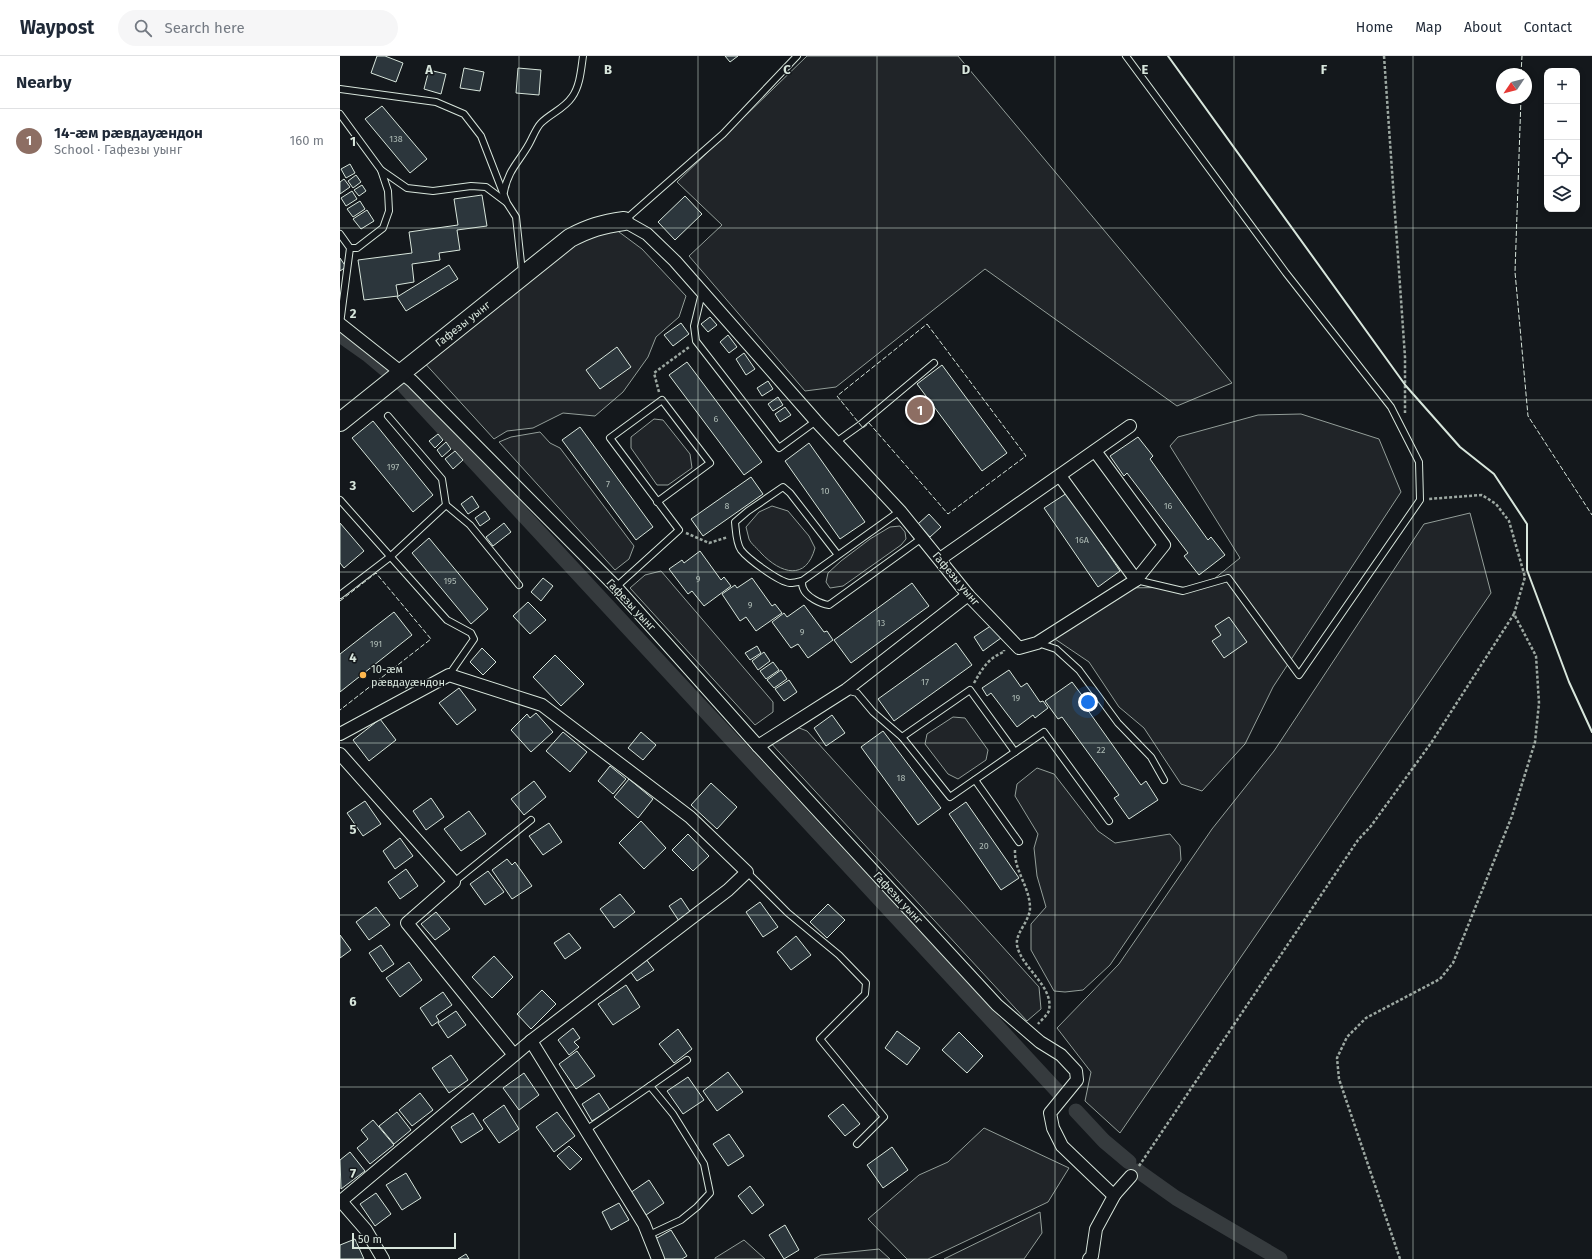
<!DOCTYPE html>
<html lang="en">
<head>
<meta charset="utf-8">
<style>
	body { margin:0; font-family:"Fira Sans",sans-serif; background:#f6f6f7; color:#1f2937 }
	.controls { position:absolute; right:12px; top:12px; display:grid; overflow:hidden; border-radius:8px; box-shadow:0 2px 6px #0003 }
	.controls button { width:36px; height:36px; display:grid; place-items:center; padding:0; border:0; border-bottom:1px solid #e0e1e3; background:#fff; color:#1f2937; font:20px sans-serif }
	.compass { position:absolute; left:1156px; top:12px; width:36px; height:36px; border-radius:50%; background:#fff; box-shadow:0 2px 6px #0003; rotate:235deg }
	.scale { position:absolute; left:12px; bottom:10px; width:104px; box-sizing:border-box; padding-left:4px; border:2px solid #d8e6dc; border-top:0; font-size:11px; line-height:14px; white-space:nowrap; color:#d8e6dc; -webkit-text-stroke:3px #14181c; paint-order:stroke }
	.you { position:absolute; left:748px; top:646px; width:14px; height:14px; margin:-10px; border:3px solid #fff; border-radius:50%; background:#1a73e8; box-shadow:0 0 0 6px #1a73e833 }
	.badge { display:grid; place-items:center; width:26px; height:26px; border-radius:50%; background:#846941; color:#fff; font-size:13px; font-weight:700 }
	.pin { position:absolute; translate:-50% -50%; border:2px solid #fff; box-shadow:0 1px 4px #0006 }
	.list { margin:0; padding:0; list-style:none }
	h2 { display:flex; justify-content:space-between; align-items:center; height:52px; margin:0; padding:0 16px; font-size:17px }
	h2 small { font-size:13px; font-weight:400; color:#747a83 }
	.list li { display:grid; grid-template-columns:26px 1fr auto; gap:12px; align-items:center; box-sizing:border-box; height:64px; padding:0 16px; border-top:1px solid #e0e1e3 }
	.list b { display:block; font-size:15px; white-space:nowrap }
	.list p { margin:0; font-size:13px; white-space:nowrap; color:#747a83 }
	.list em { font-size:13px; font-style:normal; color:#747a83 }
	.icon { flex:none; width:22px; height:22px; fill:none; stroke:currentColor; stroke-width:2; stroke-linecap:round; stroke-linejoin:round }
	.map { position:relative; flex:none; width:1252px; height:1203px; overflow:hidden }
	header { display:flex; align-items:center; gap:24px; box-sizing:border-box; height:56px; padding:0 20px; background:#fff; border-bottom:1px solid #e0e1e3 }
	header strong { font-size:19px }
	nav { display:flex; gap:22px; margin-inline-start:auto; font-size:14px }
	.search { width:280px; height:36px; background:#f6f6f7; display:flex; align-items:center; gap:10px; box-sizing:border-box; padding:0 14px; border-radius:22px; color:#747a83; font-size:15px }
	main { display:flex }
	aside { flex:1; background:#fff }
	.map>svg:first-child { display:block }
</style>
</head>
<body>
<header>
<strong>Waypost</strong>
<div class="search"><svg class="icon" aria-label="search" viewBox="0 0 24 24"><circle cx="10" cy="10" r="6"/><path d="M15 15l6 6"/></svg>Search here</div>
<nav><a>Home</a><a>Map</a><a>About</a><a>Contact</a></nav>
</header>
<main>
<aside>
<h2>Nearby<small></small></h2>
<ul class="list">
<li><span class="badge" style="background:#8d6e63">1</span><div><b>14-æм рӕвдауӕндон</b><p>School · Гафезы уынг</p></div><em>160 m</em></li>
</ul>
</aside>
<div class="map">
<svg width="1252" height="1203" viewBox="0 0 1252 1203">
	<rect width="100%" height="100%" fill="#14181c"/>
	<!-- green -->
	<g fill="#202428" stroke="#939e99">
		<path d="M467,0h151l274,327 -55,23 -192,-137 -149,118 -31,4 -116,-135 33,-31 -45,-43z"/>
		<path d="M275,173l27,20 44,47 -7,21 -23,20 -8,20 -25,35 -28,24 -32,-3 -30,15 -26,3 -13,8 -73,-80 146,-127z"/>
		<path d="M961,358l78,25 22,53 -128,195 -28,57 -43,47 -21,-7 -37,-56 -25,-21 -30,-45 -34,-23 4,-11 60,-40 85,-1 36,-29 -70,-112 8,-9 80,-22z"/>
		<path d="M314,363l9,1 27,34 2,14 -24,17h-11l-26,-37v-11z"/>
		<path d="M200,376l10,11 10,5 74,98 -5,13 -14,11 -116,-128 12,-5z"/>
		<path d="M432,450l16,5 21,25 6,12c-9,33 -34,26 -54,5 -3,-4 -10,-9 -12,-14 -1,-4 -2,-8 -3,-12l13,-15z"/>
		<path d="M1130,457l21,80 -371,540 -35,-32 6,-29 -34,-44 62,-64 93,-135 62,-78 150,-227z"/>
		<path d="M560,470l5,6 1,7 -5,6 -58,41 -13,2 -4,-6 2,-9 13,-12 29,-22 20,-12z"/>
		<path d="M321,515l112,131v10l-18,13 -125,-137 15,-13z"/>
		<path d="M613,661l12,1 23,32 -2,10 -28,19 -10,-5 -23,-30 2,-10z"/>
		<path d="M449,668l18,7 232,256 2,22 -14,12 -259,-281z"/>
		<path d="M697,712l17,6 44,57 17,12 55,-9 10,12 1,14 -71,105 -27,25 -18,2 -11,-1 -23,-41v-26l15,-17 -9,-31 -3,-28 4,-14 -23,-38 2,-12z"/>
		<path d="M644,1072l85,40 -21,34 -120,57h-21l-39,-40 51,-44 29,-13z"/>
		<path d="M700,1156l2,21 -18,26h-80z"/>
		<path d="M404,1184l21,19h-50v-1z"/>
		<path d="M539,1193l11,10h-76l7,-4z"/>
	</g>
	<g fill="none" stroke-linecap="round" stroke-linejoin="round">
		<!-- canal -->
		<g stroke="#363b3e" stroke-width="15">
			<path d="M0,279l27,19 18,15"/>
			<path d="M60,326l661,713"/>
			<path d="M736,1055l28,30 25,21"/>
			<path d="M798,1115l38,27 104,61"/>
		</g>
	</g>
	<!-- building -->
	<g fill="#2c363c" stroke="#d8e6dc">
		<path d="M37,0h8l18,7 -7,19 -25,-9z"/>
		<path d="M385,0h13l-8,6z"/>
		<path d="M124,12l20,4 -4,19 -20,-3z"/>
		<path d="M178,12l23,2 -2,25 -23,-2z"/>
		<path d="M89,14l17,4 -5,20 -17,-5z"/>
		<path d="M42,50l45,53 -17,14 -45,-54z"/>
		<path d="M10,108l5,9 -9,5 -5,-9z"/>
		<path d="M16,119l5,7 -8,6 -5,-7z"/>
		<path d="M4,123l6,8 -10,7v-12z"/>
		<path d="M22,129l4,6 -7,5 -5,-6z"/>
		<path d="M12,135l5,8 -11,7 -5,-8z"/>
		<path d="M142,139l5,31 -30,4 3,20 -21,3 1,7 -28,4 2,18 -18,3 2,11 -34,4 -6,-40 54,-7 -3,-21 49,-7 -4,-26z"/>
		<path d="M345,140l17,18 -27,26 -17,-18z"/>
		<path d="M20,145l5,8 -12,8 -6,-8z"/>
		<path d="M27,154l7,11 -13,8 -8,-10z"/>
		<path d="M0,202l6,9 -6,4z"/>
		<path d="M109,209l9,14 -52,32 -9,-14z"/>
		<path d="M370,261l7,8 -9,7 -7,-8z"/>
		<path d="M341,267l8,11 -16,12 -9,-11z"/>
		<path d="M388,279l9,12 -8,6 -9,-11z"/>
		<path d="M277,291l14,20 -31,22 -14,-19z"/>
		<path d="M404,297l11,16 -9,6 -10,-16z"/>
		<path d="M347,306l75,100 -18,13 -75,-100z"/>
		<path d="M602,309l65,88 -25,18 -65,-87z"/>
		<path d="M428,325l5,8 -11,7 -5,-8z"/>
		<path d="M438,341l5,8 -10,6 -5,-7z"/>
		<path d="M445,351l6,8 -11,7 -5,-8z"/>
		<path d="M33,365l60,74 -20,17 -61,-74z"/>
		<path d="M240,371l73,100 -17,13 -74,-100z"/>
		<path d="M98,378l5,6 -8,8 -6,-7z"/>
		<path d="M798,381l15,19 -3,3 58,81 3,-3 14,18 -26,20 -15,-19 4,-3 -61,-80 -3,3 -14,-20z"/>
		<path d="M106,386l5,7 -9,8 -5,-7z"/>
		<path d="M469,387l56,79 -25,17 -55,-78z"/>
		<path d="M115,395l8,9 -10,9 -8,-10z"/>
		<path d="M411,421l12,17 -60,42 -12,-17z"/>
		<path d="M727,437l53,78 -22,16 -54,-79z"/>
		<path d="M132,440l7,11 -11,7 -7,-10z"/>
		<path d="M145,455l5,8 -10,7 -5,-8z"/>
		<path d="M589,458l12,13 -11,10 -12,-13z"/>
		<path d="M0,467l24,28 -20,17 -4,-5z"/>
		<path d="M164,467l7,9 -18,14 -7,-9z"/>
		<path d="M89,482l59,71 -17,15 -59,-71z"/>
		<path d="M360,495l21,29 3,-3 7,9 -27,20 -12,-15 -4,3 -19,-25 13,-9 2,3z"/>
		<path d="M203,522l10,8 -12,15 -10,-9z"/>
		<path d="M412,522l20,28 3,-2 7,9 -26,18 -10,-14 -6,4 -18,-27 13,-9 2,3z"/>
		<path d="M572,527l17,23 -78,57 -17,-23z"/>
		<path d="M188,546l18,18 -16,14 -17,-18z"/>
		<path d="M464,549l20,27 3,-1 6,9 -25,18 -10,-14 -7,4 -19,-26 12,-9 3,4z"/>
		<path d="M54,556l18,23 -72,57v-38z"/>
		<path d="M889,561l18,25 -23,16 -12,-17 9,-6 -6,-9z"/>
		<path d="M652,569l9,13 -18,13 -9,-14z"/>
		<path d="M616,587l16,22 -78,56 -16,-22z"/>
		<path d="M417,590l4,7 -11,7 -5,-7z"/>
		<path d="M142,592l14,14 -13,13 -13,-13z"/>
		<path d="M424,596l6,9 -12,9 -6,-9z"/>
		<path d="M215,599l29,29 -23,22 -28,-29z"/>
		<path d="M433,606l6,8 -13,9 -6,-8z"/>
		<path d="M441,614l6,9 -13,9 -7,-8z"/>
		<path d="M669,614l12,17 6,-4 13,19 3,-1 5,7 -13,10 -2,-3 -16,12 -26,-34 -4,3 -5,-8z"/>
		<path d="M449,624l8,12 -13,9 -9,-12z"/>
		<path d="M732,626l12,16 -2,4 59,83 5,-4 12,19 -29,19 -15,-21 5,-3 -57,-78 -4,2 -13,-18z"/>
		<path d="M119,632l17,22 -19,15 -18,-22z"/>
		<path d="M196,657l17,19 -22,20 -20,-22 16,-16 3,4z"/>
		<path d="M492,659l13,18 -19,13 -12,-18z"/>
		<path d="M40,663l16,21 -27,21 -16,-21z"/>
		<path d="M543,675l58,77 -23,17 -57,-78z"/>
		<path d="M223,676l24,20 -17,20 -24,-21z"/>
		<path d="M301,676l15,13 -13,15 -15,-12z"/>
		<path d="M270,710l16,13 -13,15 -15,-13z"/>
		<path d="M289,723l24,20 -15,19 -24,-21z"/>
		<path d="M194,725l12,16 -22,18 -13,-16z"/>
		<path d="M371,727l26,24 -20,22 -26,-24z"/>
		<path d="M91,742l13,19 -18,13 -13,-19z"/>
		<path d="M25,745l16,23 -18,12 -16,-23z"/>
		<path d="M626,746l53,76 -18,12 -52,-76z"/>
		<path d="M129,755l17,23 -25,17 -17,-22z"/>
		<path d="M301,765l25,27 -22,21 -25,-26z"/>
		<path d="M209,767l13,19 -19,13 -14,-19z"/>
		<path d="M348,778l21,22 -16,15 -21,-21z"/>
		<path d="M60,782l13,18 -18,13 -12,-18z"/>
		<path d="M167,803l5,6 3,-3 17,24 -20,13 -20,-29z"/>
		<path d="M66,813l12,17 -18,13 -12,-17z"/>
		<path d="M148,815l16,21 -19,13 -15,-21z"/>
		<path d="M280,838l15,18 -21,16 -14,-19z"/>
		<path d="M341,842l10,15 -12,8 -10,-15z"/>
		<path d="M420,846l18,25 -15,10 -17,-25z"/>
		<path d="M488,848l17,16 -18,18 -17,-16z"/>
		<path d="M36,851l14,18 -21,15 -13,-18z"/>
		<path d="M96,856l14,17 -15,11 -14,-16z"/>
		<path d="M229,877l12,15 -16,11 -11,-16z"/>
		<path d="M0,879l11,15 -11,8z"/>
		<path d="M456,880l15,19 -20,15 -14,-18z"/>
		<path d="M41,889l13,19 -12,8 -13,-19z"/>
		<path d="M154,900l19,21 -21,21 -20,-21z"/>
		<path d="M306,903l8,11 -17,11 -7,-10z"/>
		<path d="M69,906l13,18 -22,17 -14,-19z"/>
		<path d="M286,929l14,22 -27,18 -15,-21z"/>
		<path d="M202,934l14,14 -25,25 -14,-15z"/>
		<path d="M103,936l9,13 -16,11 3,5 -7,5 -12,-18z"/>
		<path d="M116,955l10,14 -18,13 -10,-15z"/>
		<path d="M233,972l7,10 -6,4 5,5 -10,8 -11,-15z"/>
		<path d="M338,973l14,20 -18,14 -15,-19z"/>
		<path d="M557,975l23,17 -13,17 -22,-17z"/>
		<path d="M619,976l24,24 -16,17 -25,-23z"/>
		<path d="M237,995l18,25 -19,13 -17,-25z"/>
		<path d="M111,999l17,25 -19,13 -17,-25z"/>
		<path d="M388,1016l15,20 -26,19 -14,-20z"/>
		<path d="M184,1017l15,22 -20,15 -16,-22z"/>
		<path d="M348,1021l16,23 -21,14 -16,-23z"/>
		<path d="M80,1037l13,17 -21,16 -13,-16z"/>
		<path d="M259,1037l11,17 -18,11 -10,-17z"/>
		<path d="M503,1048l17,20 -15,12 -17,-20z"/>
		<path d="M164,1049l15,24 -20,14 -16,-23z"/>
		<path d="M57,1056l14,18 -17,14 -15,-18z"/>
		<path d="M217,1056l18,24 -21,16 -18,-25z"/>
		<path d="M133,1057l10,16 -22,14 -10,-16z"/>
		<path d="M33,1064l21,25 -24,19 -13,-16 11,-9 -7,-9z"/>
		<path d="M389,1078l15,22 -16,10 -15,-22z"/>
		<path d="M229,1090l13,13 -12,11 -13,-14z"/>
		<path d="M552,1091l16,23 -25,18 -16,-23z"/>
		<path d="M10,1096l15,19 -24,18 -1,-29z"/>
		<path d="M66,1117l15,25 -19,12 -16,-25z"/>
		<path d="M309,1124l15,23 -18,12 -16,-22z"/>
		<path d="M410,1130l14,19 -12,9 -14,-18z"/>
		<path d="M36,1137l15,21 -16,12 -15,-22z"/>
		<path d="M279,1147l10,17 -18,10 -9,-18z"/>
		<path d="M445,1169l14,25 -15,9 -15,-24z"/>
		<path d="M331,1174l16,26 -5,3h-25l-9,-16z"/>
		<path d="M15,1183l9,20h-24v-14z"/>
		<path d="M126,1198l3,5h-11z"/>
	</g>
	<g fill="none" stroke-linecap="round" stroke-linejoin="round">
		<!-- lane casing -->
		<g stroke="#d8e6dc" stroke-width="8">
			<g id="lane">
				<path d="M786,0l160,217 105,134 28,55 1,38 -121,175 -71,-97 -45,13 -47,-11"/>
				<path d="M0,33l96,13 28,12 17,22 26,67 9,14 6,55"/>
				<path d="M0,58l41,56"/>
				<path d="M164,136c4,-22 15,-30 25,-48 4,-7 7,-16 12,-21 10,-10 23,-14 31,-26 8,-11 9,-27 11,-41"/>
				<path d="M285,164l98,-86 74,-78"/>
				<path d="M0,178l10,14 -10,76"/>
				<path d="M10,192h7l26,-20 6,-17 -1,-20 -7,-21 26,18 26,3 38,-5 15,1 20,15"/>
				<path d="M362,237l-8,33 2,15 83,107 37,-27"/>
				<path d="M496,386l24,-17 74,-62"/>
				<path d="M0,444l107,120 24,13 3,6 -25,36"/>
				<path d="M106,449l24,20 49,60"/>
				<path d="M498,499l-48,-62 -7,-6 -35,24 -13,11c1,9 1,21 6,28 7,9 38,32 49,33 4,0 8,-1 12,-2l98,-70"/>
				<path d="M462,525c0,2 0,5 1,7 3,9 18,16 26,17l93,-67"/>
				<path d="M276,531l63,-57 -69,-92 52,-38 48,63 -53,39"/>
				<path d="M0,539l50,-38 56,-52 -4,-26 -54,-63"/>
				<path d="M698,587l18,6 23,21 39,53 33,34 13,23"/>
				<path d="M506,634l11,3 16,19 29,25 48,60 94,-65 65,89"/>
				<path d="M562,681l68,-47 45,62"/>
				<path d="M635,724l44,62"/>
				<path d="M407,816l41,41 51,42 27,28 -1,11 -45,45 64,78 -27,27"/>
				<path d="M114,826l77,-62"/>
				<path d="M310,1030l37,-26"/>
				<path d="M246,1074l64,-44 23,28 31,50 6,29 -13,14 -16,13 -32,15"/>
			</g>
		</g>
		<!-- street casing -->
		<g stroke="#d8e6dc" stroke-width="14">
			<g id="street">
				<path d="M284,165l23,13 28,27 141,160 84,90 68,84 51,53 18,-5 99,-63 28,-35 -69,-94"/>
				<path d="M0,268l72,57 204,206 142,159 239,259 43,37 21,13 15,16 1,9 -27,33 3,15 9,18 48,46 5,2 16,-18"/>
				<path d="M720,420l76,104"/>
				<path d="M600,503l190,-133"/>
				<path d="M0,678l109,-59 93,30 148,112 57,55 -19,18 -197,151 -190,160"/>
				<path d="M418,690l88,-56 122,-95"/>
				<path d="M0,698l114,128 -47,41 107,132"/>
				<path d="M191,985l113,183 14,35"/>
				<path d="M0,1144l26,30 17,29"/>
				<path d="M749,1203l3,-3 4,-27 19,-35"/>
			</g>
		</g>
		<!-- secondary casing -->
		<g stroke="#d8e6dc" stroke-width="20">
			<path id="secondary" d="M0,366l230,-184c19,-10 32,-14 54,-17"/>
		</g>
		<!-- path -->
		<g stroke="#9da8a2" stroke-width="2.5" stroke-dasharray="3 2" stroke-linecap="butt">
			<path d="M1044,0l21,301v56"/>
			<path d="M319,336l-5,-19 35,-26"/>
			<path d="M346,477l23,10 19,-6"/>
			<path d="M634,627c8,-14 14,-25 30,-31v-2"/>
			<path d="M675,794c-1,21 15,37 15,58 0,13 -15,25 -13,37 4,23 37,41 32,65 -1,5 -8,10 -11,14"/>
			<path d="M799,1110l219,-326 13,-14 60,-83 83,-129"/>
			<path d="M1060,1203l-61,-180 -2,-21 10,-21 19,-19 74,-39 13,-16 59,-147 23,-74 4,-39 -3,-47 -22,-42 11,-37 -16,-56 -13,-17 -14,-9 -54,4"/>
		</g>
		<!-- lane -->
		<use href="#lane" stroke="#14181c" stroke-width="6"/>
		<!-- street -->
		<use href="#street" stroke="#14181c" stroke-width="12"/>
		<!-- secondary -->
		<use href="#secondary" stroke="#14181c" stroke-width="18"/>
		<!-- fence -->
		<g stroke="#d8e6dc" stroke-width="1" stroke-dasharray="5 2" stroke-linecap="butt">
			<path d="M1181,18l1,-18"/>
			<path d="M1181,42l-6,174 13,144 64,99"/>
			<path d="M587,268l99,132 -78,58 -79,-91 -6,5 -26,-32z"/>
			<path d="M0,545l36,-28 55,66 -91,71"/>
		</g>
		<!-- wall -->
		<path stroke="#d8e6dc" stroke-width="2" d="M828,0l238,330 54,61 34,27 33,50v46l42,112 23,50"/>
	</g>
	<!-- grid -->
	<path fill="none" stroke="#d8e6dc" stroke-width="1" stroke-opacity="0.55" d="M179,0v1203M358,0v1203M537,0v1203M715,0v1203M894,0v1203M1073,0v1203M0,172h1252M0,344h1252M0,516h1252M0,687h1252M0,859h1252M0,1031h1252"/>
	<!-- markers -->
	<circle fill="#ffb74d" stroke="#14181c" stroke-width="1.5" cx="23" cy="619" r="4"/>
	<g text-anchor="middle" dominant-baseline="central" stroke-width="3" stroke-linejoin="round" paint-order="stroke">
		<!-- number labels -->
		<g font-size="9" fill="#adbab4">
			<text x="56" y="83">138</text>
			<text x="376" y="363">6</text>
			<text x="53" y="411">197</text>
			<text x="268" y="428">7</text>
			<text x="485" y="435">10</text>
			<text x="387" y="450">8</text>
			<text x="828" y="450">16</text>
			<text x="742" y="484">16A</text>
			<text x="358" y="523">9</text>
			<text x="110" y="525">195</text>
			<text x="410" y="549">9</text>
			<text x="541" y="567">13</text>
			<text x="462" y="576">9</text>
			<text x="36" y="588">191</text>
			<text x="585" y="626">17</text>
			<text x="676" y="642">19</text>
			<text x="761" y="694">22</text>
			<text x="561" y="722">18</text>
			<text x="644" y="790">20</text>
		</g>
		<!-- street labels -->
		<g font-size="11" fill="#d8e6dc" stroke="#14181c">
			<text transform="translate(123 268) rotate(-38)">Гафезы уынг</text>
			<text transform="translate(616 523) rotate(50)">Гафезы уынг</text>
			<text transform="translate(291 549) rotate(47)">Гафезы уынг</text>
			<text transform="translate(558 842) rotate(47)">Гафезы уынг</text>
		</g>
		<!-- poi labels -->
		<g font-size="11" fill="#d8e6dc" stroke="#14181c" text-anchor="start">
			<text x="31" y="613">10-æм<tspan x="31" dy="13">рӕвдауӕндон</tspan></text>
		</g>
	</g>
	<g font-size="13" text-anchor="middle" font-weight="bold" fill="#d8e6dc" stroke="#14181c" stroke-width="3" stroke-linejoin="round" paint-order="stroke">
		<text x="89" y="18">A</text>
		<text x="268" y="18">B</text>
		<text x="447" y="18">C</text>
		<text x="626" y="18">D</text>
		<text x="805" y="18">E</text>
		<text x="984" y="18">F</text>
		<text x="13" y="90">1</text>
		<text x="13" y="262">2</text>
		<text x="13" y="434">3</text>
		<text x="13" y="606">4</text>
		<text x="13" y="778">5</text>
		<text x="13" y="950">6</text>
		<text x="13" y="1122">7</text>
	</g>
</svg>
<div class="controls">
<button>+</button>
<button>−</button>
<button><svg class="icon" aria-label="locate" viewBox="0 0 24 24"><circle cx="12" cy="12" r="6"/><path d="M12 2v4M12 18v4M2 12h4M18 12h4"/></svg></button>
<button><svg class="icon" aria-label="layers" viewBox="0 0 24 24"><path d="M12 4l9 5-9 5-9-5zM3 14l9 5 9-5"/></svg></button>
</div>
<svg class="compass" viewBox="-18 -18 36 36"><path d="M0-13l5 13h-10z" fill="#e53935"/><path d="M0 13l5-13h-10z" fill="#747a83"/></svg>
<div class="scale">50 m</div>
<div class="you"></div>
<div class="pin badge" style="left:580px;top:354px;background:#8d6e63">1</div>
</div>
</main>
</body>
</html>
